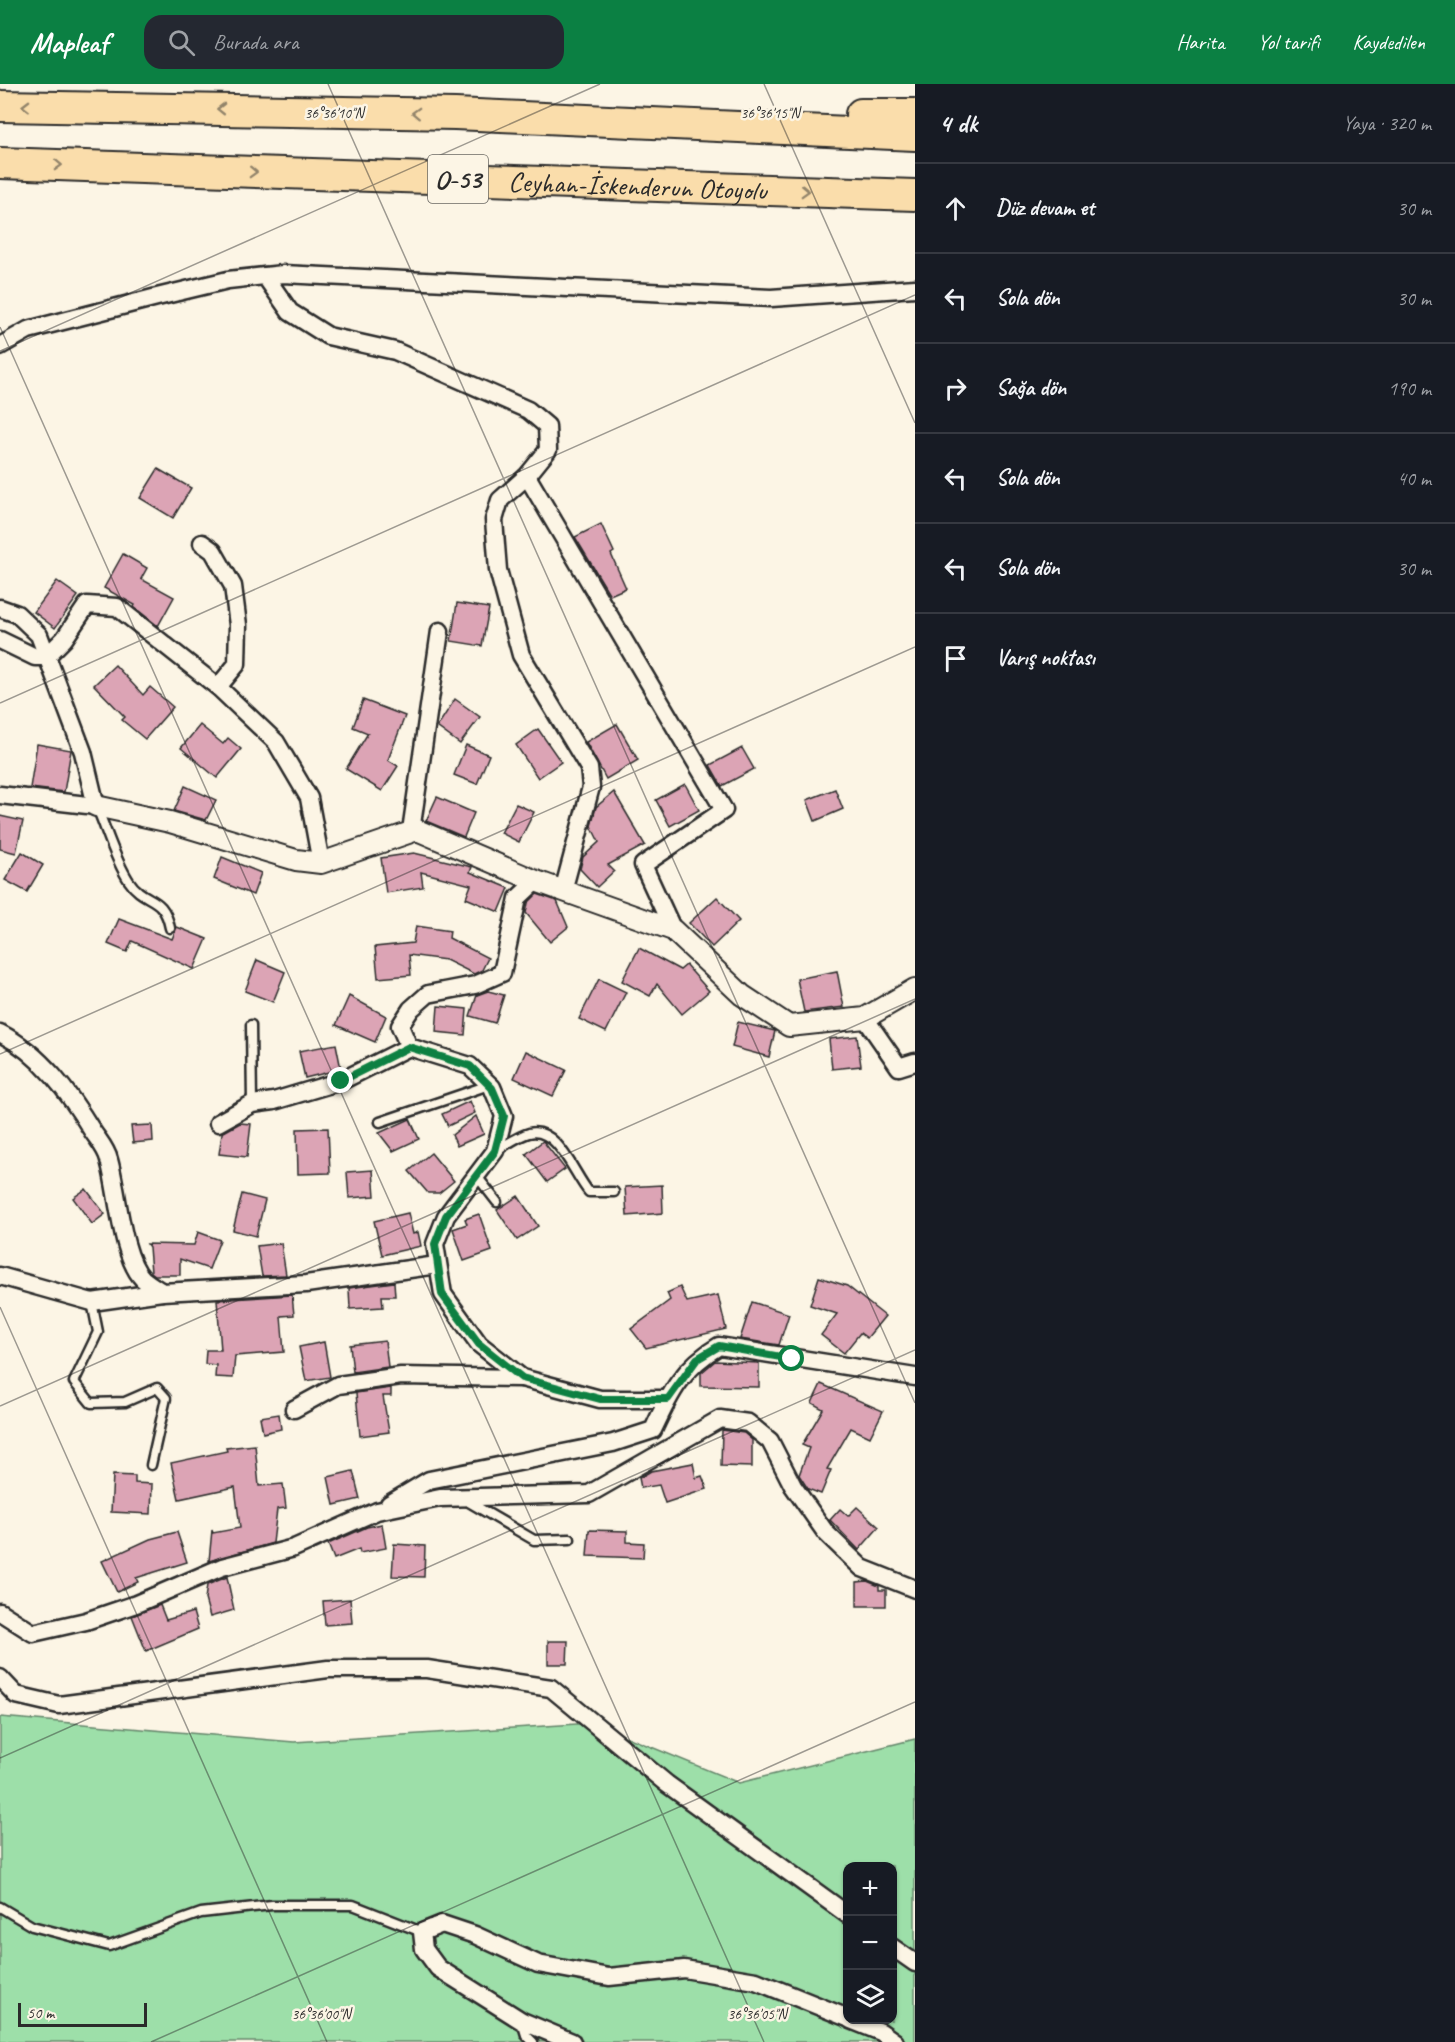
<!DOCTYPE html>
<html lang="tr">
<head>
<meta charset="utf-8">
<style>
	body { margin:0; font-family:Caveat,sans-serif; background:#242831; color:#f1f3f6 }
	.controls { position:absolute; right:18px; bottom:18px; display:grid; overflow:hidden; border-radius:12px; box-shadow:0 2px 4px #0004 }
	.controls button { width:54px; height:54px; display:grid; place-items:center; padding:0; border:0; border-bottom:2px solid #363941; background:#171b24; color:#f1f3f6; font:30px sans-serif }
	.scale { position:absolute; left:18px; bottom:15px; width:129px; box-sizing:border-box; padding-left:6px; border:3px solid #2b2b2b; border-top:0; font-size:16px; line-height:21px; white-space:nowrap; color:#2b2b2b; -webkit-text-stroke:4px #fcf5e5; paint-order:stroke }
	.stop { position:absolute; width:18px; height:18px; margin:-14px; border:4px solid #0b8043; border-radius:50%; background:#fff }
	.stop.end { background:#0b8043; border-color:#fff; box-shadow:0 2px 6px #0008 }
	.list { margin:0; padding:0; list-style:none }
	h2 { display:flex; justify-content:space-between; align-items:center; height:78px; margin:0; padding:0 24px; font-size:26px }
	h2 small { font-size:20px; font-weight:400; color:#9ea1a6 }
	.list li { display:grid; grid-template-columns:39px 1fr auto; gap:18px; align-items:center; box-sizing:border-box; height:90px; padding:0 24px; border-top:2px solid #363941 }
	.list b { display:block; font-size:22px; white-space:nowrap }
	.list em { font-size:20px; font-style:normal; color:#9ea1a6 }
	.icon { flex:none; width:33px; height:33px; fill:none; stroke:currentColor; stroke-width:2; stroke-linecap:round; stroke-linejoin:round }
	.map { position:relative; flex:none; width:915px; height:1958px; overflow:hidden }
	header { display:flex; align-items:center; gap:36px; box-sizing:border-box; height:84px; padding:0 30px; background:#0b8043; color:#fff }
	header strong { font-size:28px }
	nav { display:flex; gap:33px; margin-inline-start:auto; font-size:21px }
	.search { width:420px; height:54px; background:#242831; display:flex; align-items:center; gap:15px; box-sizing:border-box; padding:0 21px; border-radius:18px; color:#9ea1a6; font-size:22px }
	main { display:flex }
	aside { flex:1; background:#171b24 }
	.map>svg:first-child { display:block }
</style>
</head>
<body>
<header>
<strong>Mapleaf</strong>
<div class="search"><svg class="icon" aria-label="search" viewBox="0 0 24 24"><circle cx="10" cy="10" r="6"/><path d="M15 15l6 6"/></svg>Burada ara</div>
<nav><a>Harita</a><a>Yol tarifi</a><a>Kaydedilen</a></nav>
</header>
<main>
<div class="map">
<svg width="915" height="1958" viewBox="0 0 915 1958">
	<rect width="100%" height="100%" fill="#fcf5e5"/>
	<filter id="ink" filterUnits="userSpaceOnUse"><feTurbulence type="fractalNoise" baseFrequency=".0167" numOctaves="2"/><feDisplacementMap in="SourceGraphic" scale="12" xChannelSelector="R" yChannelSelector="G"/><feConvolveMatrix kernelMatrix="1 2 1 2 8 2 1 2 1" color-interpolation-filters="sRGB"/></filter>
	<g filter="url(#ink)">
		<!-- green -->
		<path fill="#9ddfa9" stroke="#64856a" stroke-width="1.5" fill-rule="evenodd" d="M0,1633l294,25 299,-19 146,60 176,-44v303h-915zM848,1782h44v154h-44z"/>
		<!-- building -->
		<g fill="#dca4b5" stroke="#2b2b2b" stroke-width="1.5">
			<path d="M158,385l33,19 -18,30 -33,-20z"/>
			<path d="M601,440l13,28 -3,2 15,34 -16,7 -35,-58z"/>
			<path d="M123,470l24,14 -6,11 33,18 -16,29 -24,-19 1,-2 -31,-17z"/>
			<path d="M57,497l21,15 -23,32 -21,-16z"/>
			<path d="M457,519l32,5 -7,38 -31,-5z"/>
			<path d="M115,581l28,30 7,-8 23,20 -28,32 -23,-19 3,-3 -31,-32z"/>
			<path d="M455,615l25,18 -20,27 -23,-17z"/>
			<path d="M363,616l42,16 -17,44 10,6 -16,25 -36,-22 22,-36 -15,-6z"/>
			<path d="M617,640l21,36 -32,19 -20,-37z"/>
			<path d="M200,641l23,19 5,-6 13,11 -24,29 -36,-30z"/>
			<path d="M538,645l23,33 -23,16 -22,-33z"/>
			<path d="M37,660l34,6 -7,42 -34,-4z"/>
			<path d="M466,661l23,10 -12,29 -23,-9z"/>
			<path d="M742,664l12,21 -32,17 -12,-21z"/>
			<path d="M685,700l14,26 -29,16 -14,-26z"/>
			<path d="M185,702l31,14 -10,20 -32,-9z"/>
			<path d="M835,705l8,20 -28,12 -8,-21z"/>
			<path d="M614,708l31,53 -37,20 6,6 -17,16 -17,-18 3,-12 16,-15 -8,-16 5,-19z"/>
			<path d="M437,713l37,16 -10,24 -38,-16z"/>
			<path d="M516,720l18,8 -15,30 -18,-9z"/>
			<path d="M0,732l23,5 -7,32 -16,-4z"/>
			<path d="M22,768l21,13 -16,27 -22,-12z"/>
			<path d="M414,769l58,14 -2,5 39,16 -10,24 -33,-14 5,-13 -50,-13 2,15 -37,6 -5,-35z"/>
			<path d="M222,773l39,16 -8,22 -39,-16z"/>
			<path d="M537,810l20,7 11,26 -18,15 -24,-29 2,-10z"/>
			<path d="M717,813l22,24 -27,26 -23,-24z"/>
			<path d="M119,835l53,20 5,-12 30,12 -13,30 -62,-28 -5,11 -19,-8z"/>
			<path d="M416,842l34,5 -1,7 39,20 -6,12 -8,4 -28,-14 -37,-5 2,20 -33,3 -3,-31 38,-4z"/>
			<path d="M639,864l41,22 6,-5 23,26 -27,23 -25,-30 -7,12 -28,-15z"/>
			<path d="M257,876l28,12 -12,30 -28,-11z"/>
			<path d="M837,887l7,36 -40,5 -7,-33z"/>
			<path d="M599,895l27,13 -20,40 -27,-13z"/>
			<path d="M488,907l16,4 -9,28 -25,-7 7,-21z"/>
			<path d="M349,912l37,20 -11,26 -39,-17z"/>
			<path d="M438,922l29,3 -2,26 -29,-3z"/>
			<path d="M738,938l37,9 -6,26 -37,-10z"/>
			<path d="M857,952l4,30 -29,3 -3,-30z"/>
			<path d="M336,960l5,25 -36,9 -6,-27z"/>
			<path d="M526,967l40,19 -13,26 -39,-18z"/>
			<path d="M470,1017l5,12 -27,13 -6,-12z"/>
			<path d="M476,1032l8,18 -27,12 -5,-11z"/>
			<path d="M410,1035l9,20 -26,12 -14,-18z"/>
			<path d="M240,1039l11,1 -4,33 -28,-3 3,-21z"/>
			<path d="M152,1041l1,16 -20,2 -2,-17z"/>
			<path d="M328,1044l2,45 -32,1 -1,-45z"/>
			<path d="M543,1057l22,28 -18,13 -21,-28z"/>
			<path d="M431,1069l23,28 -15,12h-11l-19,-22z"/>
			<path d="M373,1086l2,26 -26,2 -2,-26z"/>
			<path d="M662,1101l1,28 -36,3 -2,-29z"/>
			<path d="M86,1105l19,25 -13,10 -19,-26z"/>
			<path d="M242,1110l23,6 -9,36 -23,-6z"/>
			<path d="M518,1112l20,30 -21,14 -20,-30z"/>
			<path d="M408,1129l5,21 5,-2 3,14 -39,9 -8,-34z"/>
			<path d="M479,1130l13,37 -28,10 -11,-32 14,-5 -2,-5z"/>
			<path d="M198,1148l22,8 -11,29 -29,-10v16h-25l-4,-3 -2,-25 -2,-3 47,1z"/>
			<path d="M281,1159l5,32 -24,1 -5,-30z"/>
			<path d="M819,1193l28,9 38,30 -18,22 -7,-5 -16,20 -23,-18 16,-21 -27,-9z"/>
			<path d="M394,1198l1,14h-13l1,11 -33,2 -1,-21z"/>
			<path d="M680,1203l7,15 31,-7 8,34 -80,19 -15,-19 39,-29 -3,-7z"/>
			<path d="M292,1211l2,20 -13,1 3,36 -49,4 -2,22 -18,-1 1,-12 -11,-1 1,-14h15l-4,-50z"/>
			<path d="M752,1218l37,12 -10,31 -39,-6z"/>
			<path d="M385,1257l3,26 -35,5 -3,-27z"/>
			<path d="M324,1258l6,35 -24,4 -7,-34z"/>
			<path d="M715,1277l44,2v24l-58,-1v-13z"/>
			<path d="M821,1300l62,27 -13,26 -19,-9 -24,41 4,1 -10,24 -13,-5 -9,-14 10,-27 -7,-3 21,-36 -11,-6z"/>
			<path d="M391,1304v8h-8l6,36 -29,4 -4,-43z"/>
			<path d="M279,1330l2,15 -18,4 -3,-16z"/>
			<path d="M722,1346l22,3 8,7v27l-31,-1z"/>
			<path d="M255,1361l4,41 24,-2 3,24 -9,1 -4,34 -64,18 3,-31 1,3 27,-5 -5,-41 -56,12 -8,-36 56,-12 -1,-3z"/>
			<path d="M693,1379l3,15 6,-2 5,13 -42,14 -6,-18 -18,3 -2,-10 12,-7z"/>
			<path d="M353,1387l7,28 -26,6 -6,-28z"/>
			<path d="M113,1391l22,1v7l17,1 -1,30 -40,-2z"/>
			<path d="M857,1423l22,20 -20,23 -29,-30 10,-11 8,7z"/>
			<path d="M382,1440l4,24 -26,5 -1,-4 -25,10 -6,-15 39,-17z"/>
			<path d="M589,1446l38,1v11l17,1 -1,15 -56,-2z"/>
			<path d="M177,1448l10,30 -51,16 2,4 -21,10 -15,-31 48,-22z"/>
			<path d="M394,1460l31,2 -1,31 -32,-1z"/>
			<path d="M227,1493l7,33 -24,7 -5,-18 2,-14z"/>
			<path d="M867,1497l12,5v4h7v16h-29v-24z"/>
			<path d="M350,1515l2,24 -27,2 -2,-24z"/>
			<path d="M160,1521l6,15 27,-8 5,17 -52,22 -14,-35z"/>
			<path d="M548,1557h20l-1,23h-19z"/>
		</g>
		<g fill="none" stroke-linecap="round" stroke-linejoin="round">
			<!-- service casing -->
			<g stroke="#2b2b2b" stroke-width="13">
				<g id="service">
					<path d="M97,724c10,23 18,52 32,73 16,24 34,12 41,47"/>
					<path d="M251,941l1,79"/>
					<path d="M380,1038l109,-37"/>
					<path d="M495,1067c11,-6 23,-15 34,-18 29,-7 45,42 60,59h25"/>
					<path d="M476,1091l21,27"/>
					<path d="M92,1218l6,30 -24,50 17,21 34,-1 32,-14 9,10 -15,67"/>
					<path d="M467,1417l67,39 36,-1"/>
					<path d="M0,1823l32,19 77,20 92,-33 71,-8h81l69,27"/>
					<path d="M522,1938l4,13 7,7"/>
				</g>
			</g>
			<!-- minor casing -->
			<g stroke="#2b2b2b" stroke-width="21">
				<g id="minor">
					<path d="M265,192l25,36 38,24 67,15 133,59 19,16 1,24 -21,26 -27,24 -6,20 4,50 23,85 68,113 2,19 -28,104"/>
					<path d="M0,262l28,-16 129,-33 71,-17 55,-6 488,24 144,-10"/>
					<path d="M527,392l197,334 -81,55 30,65"/>
					<path d="M202,459l11,8 20,35 5,39 -1,39 -19,23"/>
					<path d="M0,524l17,6 22,21 44,117 13,54 -96,-11"/>
					<path d="M0,556l35,17h11l18,-18 23,-34 30,2 101,80 58,55 33,56 12,65"/>
					<path d="M411,747l29,-200"/>
					<path d="M536,797l-18,17 -16,75 -27,12 -47,9 -17,15 -11,17 9,21 61,19 22,21 12,29 -9,35 -49,65 -11,28 8,50 36,50 43,34 78,21h68"/>
					<path d="M865,934l34,49 16,-5"/>
					<path d="M0,949c41,21 70,61 93,99 6,9 14,18 16,28 9,30 12,97 34,119 6,5 13,9 19,13l144,-8 131,-19"/>
					<path d="M218,1039l34,-19 22,-3 67,-20 68,-34"/>
					<path d="M0,1192l92,26 70,-10"/>
					<path d="M294,1325l44,-24 63,-9 121,2"/>
					<path d="M389,1420l40,-24 184,-37 40,-13c17,-37 30,-63 66,-84l196,31"/>
					<path d="M0,1528l33,21 53,-12 50,-17 86,-37 72,-19 83,-37 63,-13 149,-4 131,-75 28,4 22,18 23,45 33,47 36,35 53,21"/>
					<path d="M0,1594l16,17 43,10 269,-36h99l124,19 116,96 181,131"/>
					<path d="M892,1863l23,16"/>
					<path d="M851,1936l30,12 14,10"/>
					<path d="M572,1958l-50,-21 -84,-53 -14,-19 -2,-17 20,-8 33,11 63,29 71,13 75,-8 72,12 92,37"/>
				</g>
			</g>
			<!-- tertiary casing -->
			<g stroke="#2b2b2b" stroke-width="24">
				<path id="tertiary" d="M96,722l74,16 126,38 25,3 96,-33 119,51 137,49 69,65 47,31 76,-8 50,-29"/>
			</g>
			<!-- motorway casing -->
			<g stroke="#2b2b2b" stroke-width="34">
				<g id="motorway">
					<path d="M0,22l455,8 460,21"/>
					<path d="M861,30h54"/>
					<path id="s1" d="M0,79l915,32"/>
				</g>
			</g>
			<!-- service -->
			<use href="#service" stroke="#fcf5e5" stroke-width="8"/>
			<!-- minor -->
			<use href="#minor" stroke="#fcf5e5" stroke-width="16"/>
			<!-- tertiary -->
			<use href="#tertiary" stroke="#fcf5e5" stroke-width="20"/>
			<!-- motorway -->
			<use href="#motorway" stroke="#faddab" stroke-width="30"/>
		</g>
		<!-- one-way arrows -->
		<defs><path id="oneway-chevron" d="M-2-3.5L2.5 0L-2 3.5" fill="none" stroke-width="1.6" stroke-linecap="round" stroke-linejoin="round" transform="scale(1.5)"/></defs>
		<g stroke="#92846b">
			<use href="#oneway-chevron" transform="translate(26 22) rotate(-179)"/>
			<use href="#oneway-chevron" transform="translate(221 25) rotate(-179)"/>
			<use href="#oneway-chevron" transform="translate(416 29) rotate(-178)"/>
			<use href="#oneway-chevron" transform="translate(58 81) rotate(2)"/>
			<use href="#oneway-chevron" transform="translate(253 88) rotate(2)"/>
			<use href="#oneway-chevron" transform="translate(805 107) rotate(2)"/>
		</g>
	</g>
	<g fill="none" stroke-linecap="round" stroke-linejoin="round" filter="url(#ink)">
		<!-- route -->
		<path stroke="#0b8043" stroke-width="8" d="M341,997l68,-34 61,19 22,22 12,28 -9,35 -49,65 -11,28 7,50 37,50 43,34 78,21h68l29,-40 22,-13 73,13"/>
	</g>
	<!-- ticks -->
	<path fill="none" stroke="#2b2b2b" stroke-width="1.5" stroke-opacity="0.45" d="M328,0l587,1319M764,0l151,339M0,243l764,1715M0,267l600,-267M0,619l915,-408M0,970l915,-407M0,1223l327,735M0,1322l915,-407M0,1674l915,-408M151,1958l764,-340"/>
	<g text-anchor="middle" dominant-baseline="central" stroke-width="5" stroke-linejoin="round" paint-order="stroke">
		<!-- shield labels -->
		<rect fill="#fcf5e5" stroke="#6a6863" stroke-width="1.5" x="428" y="71" width="60" height="48" rx="4.5"/>
		<g font-size="27" font-weight="bold" fill="#2b2b2b">
			<text x="458" y="95">O-53</text>
		</g>
		<!-- street labels -->
		<g font-size="28" fill="#2b2b2b" stroke="#fcf5e5">
			<text stroke="none"><textPath href="#s1" startOffset="638">Ceyhan-İskenderun Otoyolu</textPath></text>
		</g>
	</g>
	<g font-size="15" text-anchor="middle" fill="#2b2b2b" stroke="#fcf5e5" stroke-width="5" stroke-linejoin="round" paint-order="stroke">
		<text x="770" y="34">36°36'15"N</text>
		<text x="334" y="34">36°36'10"N</text>
		<text x="321" y="1935">36°36'00"N</text>
		<text x="757" y="1935">36°36'05"N</text>
	</g>
</svg>
<div class="controls">
<button>+</button>
<button>−</button>
<button><svg class="icon" aria-label="layers" viewBox="0 0 24 24"><path d="M12 4l9 5-9 5-9-5zM3 14l9 5 9-5"/></svg></button>
</div>
<div class="scale">50 m</div>
<div class="stop" style="left:792px;top:1275px"></div>
<div class="stop end" style="left:341px;top:997px"></div>
</div>
<aside>
<h2>4 dk<small>Yaya · 320 m</small></h2>
<ul class="list">
<li><svg class="icon" aria-label="ahead" viewBox="0 0 24 24"><path d="M12 20V5M6 11l6-6 6 6"/></svg><div><b>Düz devam et</b></div><em>30 m</em></li>
<li><svg class="icon" aria-label="left" viewBox="0 0 24 24"><path d="M17 20v-9H6M10 6l-5 5 5 5"/></svg><div><b>Sola dön</b></div><em>30 m</em></li>
<li><svg class="icon" aria-label="right" viewBox="0 0 24 24"><path d="M7 20v-9h11M14 6l5 5-5 5"/></svg><div><b>Sağa dön</b></div><em>190 m</em></li>
<li><svg class="icon" aria-label="left" viewBox="0 0 24 24"><path d="M17 20v-9H6M10 6l-5 5 5 5"/></svg><div><b>Sola dön</b></div><em>40 m</em></li>
<li><svg class="icon" aria-label="left" viewBox="0 0 24 24"><path d="M17 20v-9H6M10 6l-5 5 5 5"/></svg><div><b>Sola dön</b></div><em>30 m</em></li>
<li><svg class="icon" aria-label="arrive" viewBox="0 0 24 24"><path d="M6 21V4h12l-3 4 3 4H6"/></svg><div><b>Varış noktası</b></div></li>
</ul>
</aside>
</main>
</body>
</html>
